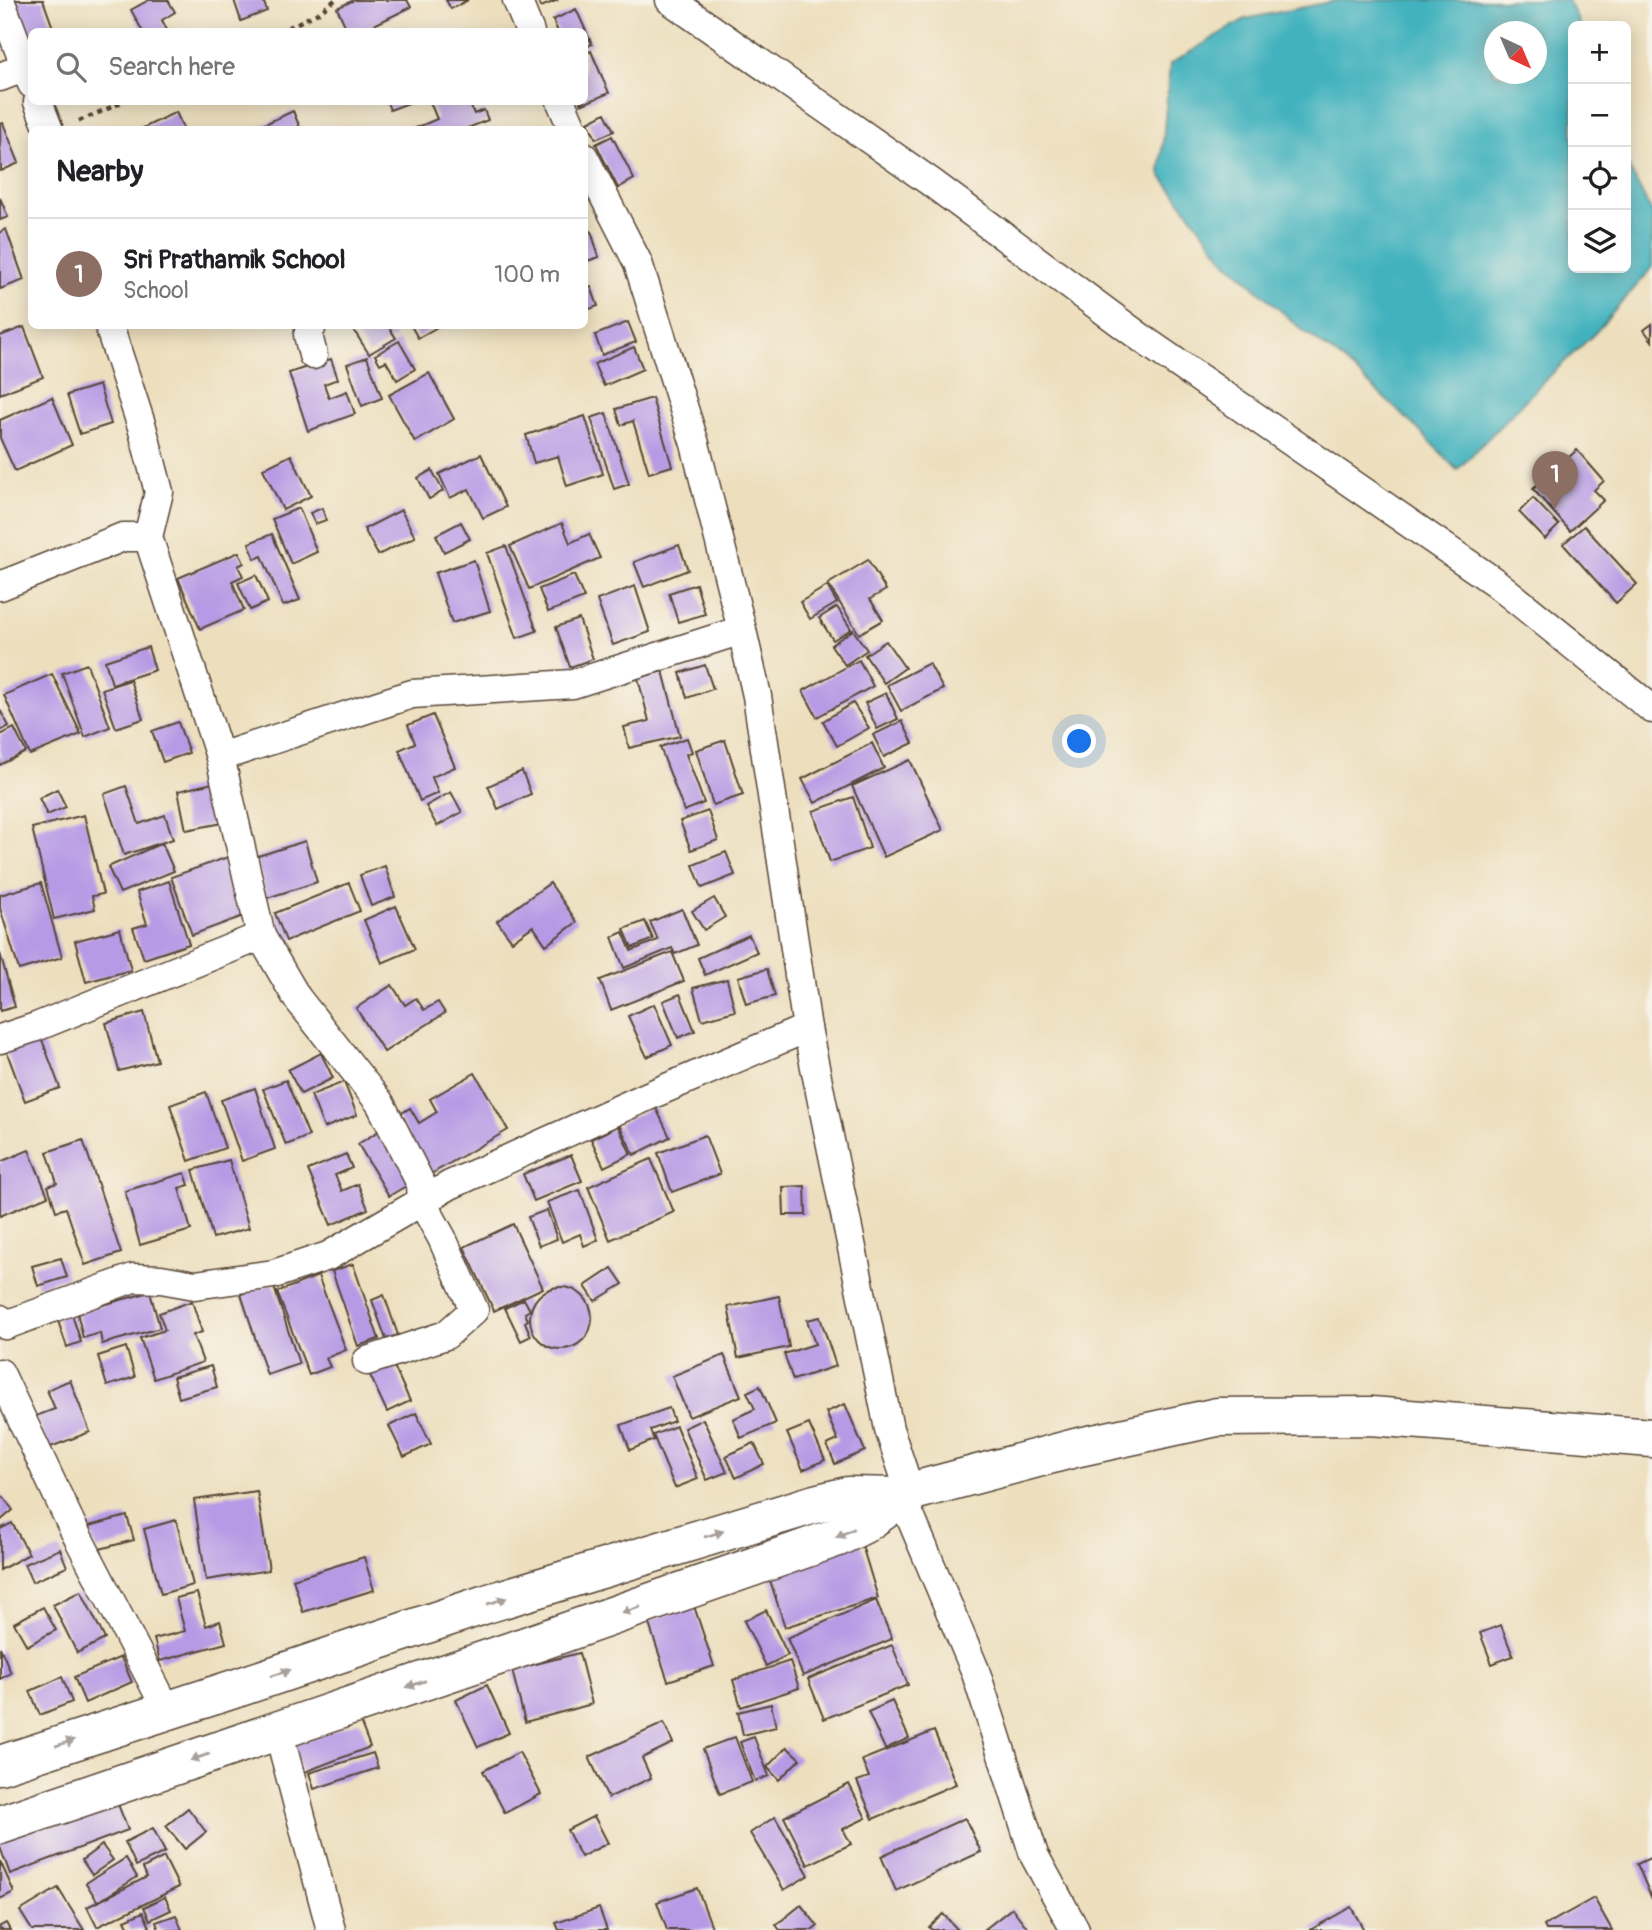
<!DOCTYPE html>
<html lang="en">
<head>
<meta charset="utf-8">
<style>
	body { margin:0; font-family:Pangolin,sans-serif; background:#f2f2f2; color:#202124 }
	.controls { position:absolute; right:21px; top:21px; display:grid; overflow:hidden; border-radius:10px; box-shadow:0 4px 18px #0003 }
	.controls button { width:63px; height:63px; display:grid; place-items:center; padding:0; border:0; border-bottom:2px solid #e0e0e0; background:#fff; color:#202124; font:35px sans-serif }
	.compass { position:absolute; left:1484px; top:21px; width:63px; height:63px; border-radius:50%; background:#fff; box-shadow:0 4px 18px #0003; rotate:136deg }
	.you { position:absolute; left:1080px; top:742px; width:24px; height:24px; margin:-18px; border:5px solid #fff; border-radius:50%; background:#1a73e8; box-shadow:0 0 0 10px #1a73e833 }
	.badge { display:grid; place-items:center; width:46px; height:46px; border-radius:50%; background:#1f6fb2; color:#fff; font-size:23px; font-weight:700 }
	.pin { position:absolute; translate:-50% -58px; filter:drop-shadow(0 2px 4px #0008) }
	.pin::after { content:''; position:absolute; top:37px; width:24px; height:21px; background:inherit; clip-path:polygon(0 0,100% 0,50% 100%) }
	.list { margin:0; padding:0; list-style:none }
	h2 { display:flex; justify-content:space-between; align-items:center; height:91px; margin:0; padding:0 28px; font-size:30px }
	h2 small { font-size:23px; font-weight:400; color:#757577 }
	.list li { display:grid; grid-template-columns:46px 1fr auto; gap:21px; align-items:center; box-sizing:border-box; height:112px; padding:0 28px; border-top:2px solid #e0e0e0 }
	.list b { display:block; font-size:26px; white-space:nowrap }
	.list p { margin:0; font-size:23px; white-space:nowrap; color:#757577 }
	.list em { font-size:23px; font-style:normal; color:#757577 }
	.icon { flex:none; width:38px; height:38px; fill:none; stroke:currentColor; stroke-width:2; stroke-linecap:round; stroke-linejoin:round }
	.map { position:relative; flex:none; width:1652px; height:1930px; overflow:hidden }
	.search { position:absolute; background:#fff; box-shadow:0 4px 18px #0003; left:28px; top:28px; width:560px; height:77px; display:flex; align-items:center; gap:18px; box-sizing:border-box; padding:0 24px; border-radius:10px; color:#757577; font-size:26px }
	.panel { position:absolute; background:#fff; box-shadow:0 4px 18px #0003; left:28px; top:126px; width:560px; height:203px; border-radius:10px }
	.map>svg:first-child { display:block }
</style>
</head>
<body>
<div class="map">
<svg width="1652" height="1930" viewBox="0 0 1652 1930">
	<rect width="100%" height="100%" fill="#f7f3e8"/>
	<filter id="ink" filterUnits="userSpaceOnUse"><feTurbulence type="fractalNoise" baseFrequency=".0143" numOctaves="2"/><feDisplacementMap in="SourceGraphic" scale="14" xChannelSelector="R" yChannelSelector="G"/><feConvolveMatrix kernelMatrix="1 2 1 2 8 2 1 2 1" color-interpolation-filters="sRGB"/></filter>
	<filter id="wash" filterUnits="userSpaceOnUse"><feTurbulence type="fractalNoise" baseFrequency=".00686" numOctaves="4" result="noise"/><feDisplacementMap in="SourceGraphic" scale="28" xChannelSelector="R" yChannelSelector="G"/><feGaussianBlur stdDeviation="1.57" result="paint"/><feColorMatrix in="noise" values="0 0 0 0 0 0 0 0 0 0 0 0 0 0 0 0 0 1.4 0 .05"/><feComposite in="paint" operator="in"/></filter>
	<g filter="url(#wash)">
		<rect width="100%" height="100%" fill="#eddfbe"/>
		<!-- water -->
		<path fill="#43b2be" stroke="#3f6e6e" stroke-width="2" fill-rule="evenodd" d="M1340,0h228l13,26h-8v242h53v-106l26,51v55l-57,65 -53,50 -85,87 -39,-41 -74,-68 -43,-32 -77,-70 -64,-85 10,-110 75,-45zM1494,32h42v42h-42z"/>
		<g id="blocks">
			<!-- building -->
			<g fill="#b69ae5">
				<path d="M7,0h36l10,28 -10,4h-11v4l-14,5z"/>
				<path d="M149,0h19l7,12 -13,8 6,12h-25l-12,-22z"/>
				<path d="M234,0h29l4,11 -26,10z"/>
				<path d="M354,0h53l4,7 -51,25h-12l-11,-24z"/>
				<path d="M446,0h22l-17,9z"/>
				<path d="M538,0h20l-17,7z"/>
				<path d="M576,9l16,35 -8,4v-16h-26l-5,-12z"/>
				<path d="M591,51l18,42 -28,12 -1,-3h4v-48z"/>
				<path d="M387,102h24l-21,8z"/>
				<path d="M430,102h39l5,12 10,-4 4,10 -25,10h-52l26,-11z"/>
				<path d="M293,111l8,19h-49z"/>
				<path d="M176,112l8,18h-45z"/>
				<path d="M605,113l9,18 -18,8 -8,-17z"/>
				<path d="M3,123l16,40 -18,8 -1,-47z"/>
				<path d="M612,136l22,43 -16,9 -22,-44z"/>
				<path d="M0,198l8,19 -8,3z"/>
				<path d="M6,229l18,51 -24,9v-57z"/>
				<path d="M591,231l8,26 -15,5v-29z"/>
				<path d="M591,287l7,19 -14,5v-22z"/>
				<path d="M628,322l8,20 -34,13 -7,-20z"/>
				<path d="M1652,324v17l-8,-11z"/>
				<path d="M351,326h37l8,12 -27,16z"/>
				<path d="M411,326h28l-21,12z"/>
				<path d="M24,327l19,50 -43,17v-58z"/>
				<path d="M399,341l16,28 -18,11 -11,-19 -6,3 -5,-9z"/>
				<path d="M634,347l9,22 -39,17 -10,-22z"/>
				<path d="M367,357l15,41 -20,8 -15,-42z"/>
				<path d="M331,359l7,20 -14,5 5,14 18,-7 8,23 -47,17 -19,-58z"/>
				<path d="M429,373l25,46 -39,23 -26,-47z"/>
				<path d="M99,385l12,39 -31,10 -13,-39z"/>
				<path d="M52,397l20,48 -57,26 -15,-33v-18z"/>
				<path d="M652,398l20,68 -23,7 -16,-52 -12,4 -5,-16z"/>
				<path d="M606,413l23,71 -15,5 -23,-71z"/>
				<path d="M585,416l18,58 -36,12 -9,-30 -24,7 -8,-28z"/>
				<path d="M1577,450l27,31 -10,9 10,10 -34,31 -37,-42z"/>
				<path d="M481,454l25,53 -23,11 -14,-29 -19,9 -11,-24z"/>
				<path d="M291,455l20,41 -28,14 -20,-41z"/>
				<path d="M432,470l11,21 -14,8 -11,-21z"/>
				<path d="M1533,498l26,27 -14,14 -26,-27z"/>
				<path d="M299,508l18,44 -26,12 -19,-45z"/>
				<path d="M322,508l4,12 -11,4 -5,-11z"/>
				<path d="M401,510l14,27 -37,18 -14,-26z"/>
				<path d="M461,522l9,17 -26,13 -8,-17z"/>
				<path d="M562,523l8,20 19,-9 11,24 -71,31 -19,-43z"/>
				<path d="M1584,526l53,58 -21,19 -53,-59z"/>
				<path d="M272,534l28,66 -17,6 -21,-50 -7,3 -6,-16z"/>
				<path d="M679,545l9,25 -44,17 -10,-25z"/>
				<path d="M506,546l31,85 -20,7 -30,-85z"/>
				<path d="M239,552l5,11 -6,3 5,10 -11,5 12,29 -44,19 -22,-51z"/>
				<path d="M474,560l16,51 -38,12 -17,-50z"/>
				<path d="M868,560l18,30 -16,9 13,21 -24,14 -31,-50z"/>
				<path d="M256,575l12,27 -18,8 -12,-27z"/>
				<path d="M574,575l10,23 -36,14 -9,-23z"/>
				<path d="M696,584l9,30 -27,8 -9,-29z"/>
				<path d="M635,586l15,46 -37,13 -16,-45z"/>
				<path d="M827,586l10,17 -27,16 -10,-17z"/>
				<path d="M837,607l14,22 -18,11 -14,-22z"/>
				<path d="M579,619l14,40 -23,8 -14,-40z"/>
				<path d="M853,630l14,20 -22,15 -14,-20z"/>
				<path d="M886,641l19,27 -21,15 -19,-28z"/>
				<path d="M148,647l7,23 -43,14 -7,-23z"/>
				<path d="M859,660l14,26 -56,31 -14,-26z"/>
				<path d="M929,663l14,26 -42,22 -14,-26z"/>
				<path d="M87,664l23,63 -25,10 -23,-64z"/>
				<path d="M705,665l8,24 -26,9 -7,-25z"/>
				<path d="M663,671l17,65 -51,12 -5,-21 25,-6 -11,-43z"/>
				<path d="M52,674l29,60 -51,21 -26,-60z"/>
				<path d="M130,680l13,39 -27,9 -14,-39z"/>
				<path d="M886,693l12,26 -21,10 -12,-26z"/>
				<path d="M853,703l16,25 -32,18 -14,-25z"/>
				<path d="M0,710l9,16 -9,5z"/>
				<path d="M433,715l22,52 -23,10 6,16 -18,8 -21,-51 16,-7 -7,-18z"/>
				<path d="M902,721l11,22 -29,14 -11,-22z"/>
				<path d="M178,722l11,31 -26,9 -11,-31z"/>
				<path d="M14,728l12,24 -26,13v-30z"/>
				<path d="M687,738l5,14 -6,2 18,49 -20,8 -24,-64z"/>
				<path d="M725,740l18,55 -30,10 -17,-55z"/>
				<path d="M872,743l12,25 -69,35 -13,-24z"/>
				<path d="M910,760l33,70 -59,27 -32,-71z"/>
				<path d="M522,771l9,23 -33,15 -10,-23z"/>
				<path d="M213,783l10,40 -37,7 -8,-39z"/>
				<path d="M126,786l13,38 26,-9 8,24 -49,16 -20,-61z"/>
				<path d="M57,789l9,18 -19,8 -8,-17z"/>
				<path d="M451,792l11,20 -25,14 -11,-20z"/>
				<path d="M853,797l17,51 -40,14 -17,-51z"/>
				<path d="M708,811l10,29 -27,10 -11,-29z"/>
				<path d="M84,815l19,79 -11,2 3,13 -41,10 -22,-91z"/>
				<path d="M305,841l12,41 -50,16 -12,-41z"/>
				<path d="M162,843l12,28 -54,22 -12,-26z"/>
				<path d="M726,852l9,23 -33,13 -9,-23z"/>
				<path d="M228,857l21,57 -57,21 -21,-58z"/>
				<path d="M385,866l10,31 -24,9 -11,-31z"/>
				<path d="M169,881l20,63 -45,15 -11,-31 14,-4 -10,-32z"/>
				<path d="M41,883l21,74 -43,13 -19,-62v-13z"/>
				<path d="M349,883l11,28 -74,30 -11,-28z"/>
				<path d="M550,883l27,39 -31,23 -13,-19 -21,15 -15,-20z"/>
				<path d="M714,898l11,19 -21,13 -12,-19z"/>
				<path d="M396,906l19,43 -33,14 -18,-43z"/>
				<path d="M682,909l15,36 -22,9 -3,-6 -48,20 -12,-31 11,-5 8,19 27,-11 -8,-18z"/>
				<path d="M645,921l8,18 -21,9 -8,-19z"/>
				<path d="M120,929l11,41 -45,12 -11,-41z"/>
				<path d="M749,935l8,17 -52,23 -7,-17z"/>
				<path d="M672,952l12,29 -73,29 -11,-30z"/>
				<path d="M0,953l15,54 -15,4z"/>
				<path d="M767,969l8,27 -29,8 -8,-27z"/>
				<path d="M727,979l8,32 -33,9 -9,-32z"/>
				<path d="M392,985l13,20 11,-7 8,12 14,-8 7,11 -61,39 -28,-44z"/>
				<path d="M680,994l15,37 -17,7 -15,-37z"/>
				<path d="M654,1004l18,41 -25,12 -19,-41z"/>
				<path d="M144,1012l13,49 -38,10 -13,-48z"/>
				<path d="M41,1037l19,51 -35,13 -19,-51z"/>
				<path d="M321,1053l12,25 -32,16 -13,-24z"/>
				<path d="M475,1073l33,57 -77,44 -34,-58 13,-8 9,15 18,-11 -7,-13z"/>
				<path d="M286,1080l23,56 -23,9 -23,-56z"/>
				<path d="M344,1082l13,33 -33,13 -13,-33z"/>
				<path d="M255,1088l20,61 -33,12 -21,-61z"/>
				<path d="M206,1092l19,56 -36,13 -19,-56z"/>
				<path d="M655,1106l15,31 -36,18 -15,-31z"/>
				<path d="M618,1126l13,28 -27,13 -13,-28z"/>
				<path d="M379,1131l32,52 -22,13 -31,-52z"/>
				<path d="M705,1135l15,39 -48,18 -14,-39z"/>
				<path d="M83,1140l38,113 -36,12 -19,-57 -10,3 -8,-25 9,-3 -10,-31z"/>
				<path d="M29,1150l19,46 -48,20v-54z"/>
				<path d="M346,1154l6,14 -17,7 7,16 16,-7 10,25 -37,16 -23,-55z"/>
				<path d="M571,1155l11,26 -48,20 -11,-27z"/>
				<path d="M651,1159l23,53 -64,28 -22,-53z"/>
				<path d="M229,1160l20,68 -36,10 -20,-68z"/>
				<path d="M185,1173l4,12 -10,3 12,42 -51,15 -15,-54z"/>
				<path d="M805,1186l1,29h-22l-1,-28z"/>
				<path d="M580,1190l18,50 -14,6 -4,-12 -18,8 -15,-40z"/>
				<path d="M547,1210l10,29 -18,7 -11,-29z"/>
				<path d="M513,1224l30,64 -49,23 -30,-64z"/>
				<path d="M61,1258l6,19 -29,9 -6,-20z"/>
				<path d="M353,1264l26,75 -21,7 -26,-75z"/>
				<path d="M612,1268l11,16 -28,17 -10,-15z"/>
				<path d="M318,1276l28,74 -20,8 4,9 -21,8 -32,-83z"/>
				<path d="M273,1284l26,80 -32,11 -26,-81z"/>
				<circle cx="561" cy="1318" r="31"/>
				<path d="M150,1292l10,36 -58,16 -2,-11 -17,5 -6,-26z"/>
				<path d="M384,1295l14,40 -12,4 -14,-39z"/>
				<path d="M779,1296l10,51 -51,11 -10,-51z"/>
				<path d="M524,1299l6,11 -5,3 3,7 -3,2 6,14 -10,5 -16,-33z"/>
				<path d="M192,1301l10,31 -9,3 10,27 -49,17 -14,-41 25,-8 -6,-17z"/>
				<path d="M71,1312l10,30 -14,5 -10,-29z"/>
				<path d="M820,1317l16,49 -43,14 -9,-26 31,-10 -8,-24z"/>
				<path d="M126,1347l9,30 -28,9 -9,-30z"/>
				<path d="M724,1355l17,41 -52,21 -17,-41z"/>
				<path d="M391,1360l19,41 -23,11 -19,-41z"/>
				<path d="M211,1366l6,21 -38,11 -6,-21z"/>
				<path d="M70,1380l20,52 -42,16 -12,-32 19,-7 -8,-19z"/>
				<path d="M760,1386l16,37 -35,15 -8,-19 22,-10 -8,-17z"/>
				<path d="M845,1404l20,47 -30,13 -8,-19 11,-5 -12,-28z"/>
				<path d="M669,1408l5,13 -24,9 4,10 -24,10 -9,-25z"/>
				<path d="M416,1413l15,31 -27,13 -15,-31z"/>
				<path d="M703,1419l24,53 -20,8 -23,-52z"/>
				<path d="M809,1424l16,36 -22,10 -16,-37z"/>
				<path d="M676,1426l22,53 -23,9 -22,-53z"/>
				<path d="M754,1443l10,21 -28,14 -10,-22z"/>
				<path d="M257,1491l12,79 -63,10 -12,-80z"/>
				<path d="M0,1493l13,17 -13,11z"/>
				<path d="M127,1516l7,24 -38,10 -7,-24z"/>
				<path d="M176,1520l17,65 -32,9 -17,-65z"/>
				<path d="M12,1523l17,31 -29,16v-41z"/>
				<path d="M861,1542l17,56 -93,29 -18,-56z"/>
				<path d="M60,1549l7,18 -35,15 -8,-18z"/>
				<path d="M364,1557l10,33 -71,22 -10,-33z"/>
				<path d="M81,1591l24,48 -28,14 -24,-48z"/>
				<path d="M197,1593l9,33 14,-5 6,22 -66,18 -6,-22 31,-8 -9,-33z"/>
				<path d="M876,1600l16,39 -89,37 -16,-38z"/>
				<path d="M694,1606l20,60 -46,15 -20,-60z"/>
				<path d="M43,1607l13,23 -29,16 -13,-23z"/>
				<path d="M766,1610l22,45 -22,11 -22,-45z"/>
				<path d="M1501,1625l12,31 -21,8 -12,-31z"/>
				<path d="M892,1645l16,40 -84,34 -16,-40z"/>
				<path d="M0,1647l11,26 -11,6z"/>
				<path d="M579,1653l13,51 -67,18 -13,-52z"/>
				<path d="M121,1657l11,25 -47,21 -11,-26z"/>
				<path d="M790,1661l9,27 -58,19 -8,-27z"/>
				<path d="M62,1677l10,25 -32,13 -10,-24z"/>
				<path d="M487,1685l22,48 -31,14 -22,-47z"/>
				<path d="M892,1701l17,37 -24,11 -17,-37z"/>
				<path d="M771,1704l5,23 -33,8 -5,-23z"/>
				<path d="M360,1721l10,26 -68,26 -10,-27z"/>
				<path d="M664,1723l9,20 -31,15 9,20 -43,20 -19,-41z"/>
				<path d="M934,1731l22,53 -83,35 -16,-38 12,-4 -7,-17z"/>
				<path d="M735,1737l17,45 -32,12 -17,-45z"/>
				<path d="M754,1737l15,39 -14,5 -15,-39z"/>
				<path d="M787,1747l13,12 -21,21 -12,-13z"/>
				<path d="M519,1752l22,42 -36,19 -22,-42z"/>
				<path d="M373,1753l5,15 -64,21 -5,-16z"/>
				<path d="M849,1784l17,34 -23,11 8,15 -43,21 -24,-48z"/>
				<path d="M114,1794l14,36 -118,44 -10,-27v-10z"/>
				<path d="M188,1808l18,24 -21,17 -19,-23z"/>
				<path d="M594,1816l14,27 -27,14 -14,-27z"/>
				<path d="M775,1817l34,58 -25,15 -34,-57z"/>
				<path d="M965,1818l16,34 -85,39 -15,-35z"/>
				<path d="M153,1828l12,24 -29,14 -11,-24z"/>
				<path d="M102,1845l11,15 -21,15 -10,-15z"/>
				<path d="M164,1857l15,30 -82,40 -10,-20 60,-30 -4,-9z"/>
				<path d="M1652,1857v42l-15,-35z"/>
				<path d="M126,1858l11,19 -39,25 -12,-19z"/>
				<path d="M0,1861l14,31 -14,7z"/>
				<path d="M58,1888l26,42h-52l-12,-19z"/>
				<path d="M697,1888l16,42h-46l-10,-28z"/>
				<path d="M165,1897l6,13 -21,10 -6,-13z"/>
				<path d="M1594,1898l18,32h-66l-2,-4z"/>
				<path d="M801,1905l17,21 -5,4h-33l-4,-5z"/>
				<path d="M1351,1907l13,23h-54z"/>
				<path d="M599,1908l8,22h-48l-3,-7z"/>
				<path d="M1012,1908l17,22h-45z"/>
				<path d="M143,1912l7,15 -6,3h-14l-5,-10z"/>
				<path d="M943,1914l15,16h-26l-3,-3z"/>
				<path d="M176,1915l6,15h-23l-3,-8z"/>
				<path d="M6,1923l4,7h-10v-4z"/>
			</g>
		</g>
	</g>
	<g filter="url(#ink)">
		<use href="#blocks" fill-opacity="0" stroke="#564536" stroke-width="2"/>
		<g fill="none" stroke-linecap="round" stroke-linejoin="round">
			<!-- street casing -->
			<g stroke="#564536" stroke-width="31">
				<g id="street">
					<path d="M0,0l32,84"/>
					<path d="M517,0l13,32"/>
					<path d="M670,0l262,183 212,157 352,243 156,126"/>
					<path d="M0,77l26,-10"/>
					<path d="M38,102l11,28"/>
					<path d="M561,102l12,28"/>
					<path d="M584,157l54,106 57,181 47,186 15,66 50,332 82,401 21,63"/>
					<path d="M109,326l33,101 17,65 -11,45 72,220 41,179 36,62 83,105 41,81 1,18 20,36 32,72 -28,25 -79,26"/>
					<path d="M312,326l-4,9 5,20"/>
					<path d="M0,586l123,-49h25"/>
					<path d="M220,757l192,-63 161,-10 169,-54"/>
					<path d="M0,1039l36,-12 225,-91"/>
					<path d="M0,1319l6,6 127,-47 28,1 34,6 79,-11 54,-18 122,-71 205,-92 152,-65"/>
					<path d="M0,1373l72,153 95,184"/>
					<path d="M902,1497l73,173 59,185 41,75"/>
					<path d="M278,1730l53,200"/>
				</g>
			</g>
			<!-- primary casing -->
			<g stroke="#564536" stroke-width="41">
				<g id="primary">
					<path d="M0,1765l240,-78 246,-83 329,-100 33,-8 54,1"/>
					<path d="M0,1825l509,-173 329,-115 26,-13 46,-32 165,-44 142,-31 154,-1 281,22"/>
				</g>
			</g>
			<!-- path -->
			<g stroke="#564536" stroke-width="4.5" stroke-dasharray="5 5" stroke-linecap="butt">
				<path d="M279,32l41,-20 15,-12"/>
				<path d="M79,121l44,-19"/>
			</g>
			<!-- street -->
			<use href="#street" stroke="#fff" stroke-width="28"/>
			<!-- primary -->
			<use href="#primary" stroke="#fff" stroke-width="38"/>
		</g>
		<!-- one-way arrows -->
		<defs><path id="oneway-solid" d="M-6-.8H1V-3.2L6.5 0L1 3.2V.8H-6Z" transform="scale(1.75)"/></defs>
		<g fill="#a79f9a">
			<use href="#oneway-solid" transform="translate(845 1533) rotate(155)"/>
			<use href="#oneway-solid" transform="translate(714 1534) rotate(-17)"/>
			<use href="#oneway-solid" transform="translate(497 1601) rotate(-17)"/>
			<use href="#oneway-solid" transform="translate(631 1610) rotate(161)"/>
			<use href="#oneway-solid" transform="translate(281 1673) rotate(-19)"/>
			<use href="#oneway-solid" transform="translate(416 1684) rotate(161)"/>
			<use href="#oneway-solid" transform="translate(65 1743) rotate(-18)"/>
			<use href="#oneway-solid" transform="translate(200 1757) rotate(161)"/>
		</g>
	</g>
</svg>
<div class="controls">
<button>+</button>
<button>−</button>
<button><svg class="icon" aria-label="locate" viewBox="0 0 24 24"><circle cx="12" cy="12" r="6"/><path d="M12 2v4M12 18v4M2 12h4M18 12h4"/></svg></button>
<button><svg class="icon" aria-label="layers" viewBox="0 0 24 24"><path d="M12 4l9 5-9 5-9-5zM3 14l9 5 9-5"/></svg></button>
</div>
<svg class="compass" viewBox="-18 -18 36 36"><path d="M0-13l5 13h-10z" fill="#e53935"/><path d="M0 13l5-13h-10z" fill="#757577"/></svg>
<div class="you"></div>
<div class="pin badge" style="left:1555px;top:509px;background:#8d6e63">1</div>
<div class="search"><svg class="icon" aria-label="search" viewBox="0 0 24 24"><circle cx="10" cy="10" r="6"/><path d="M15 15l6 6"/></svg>Search here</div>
<section class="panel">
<h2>Nearby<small></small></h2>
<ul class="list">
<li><span class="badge" style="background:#8d6e63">1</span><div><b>Sri Prathamik School</b><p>School</p></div><em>100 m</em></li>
</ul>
</section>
</div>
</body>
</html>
